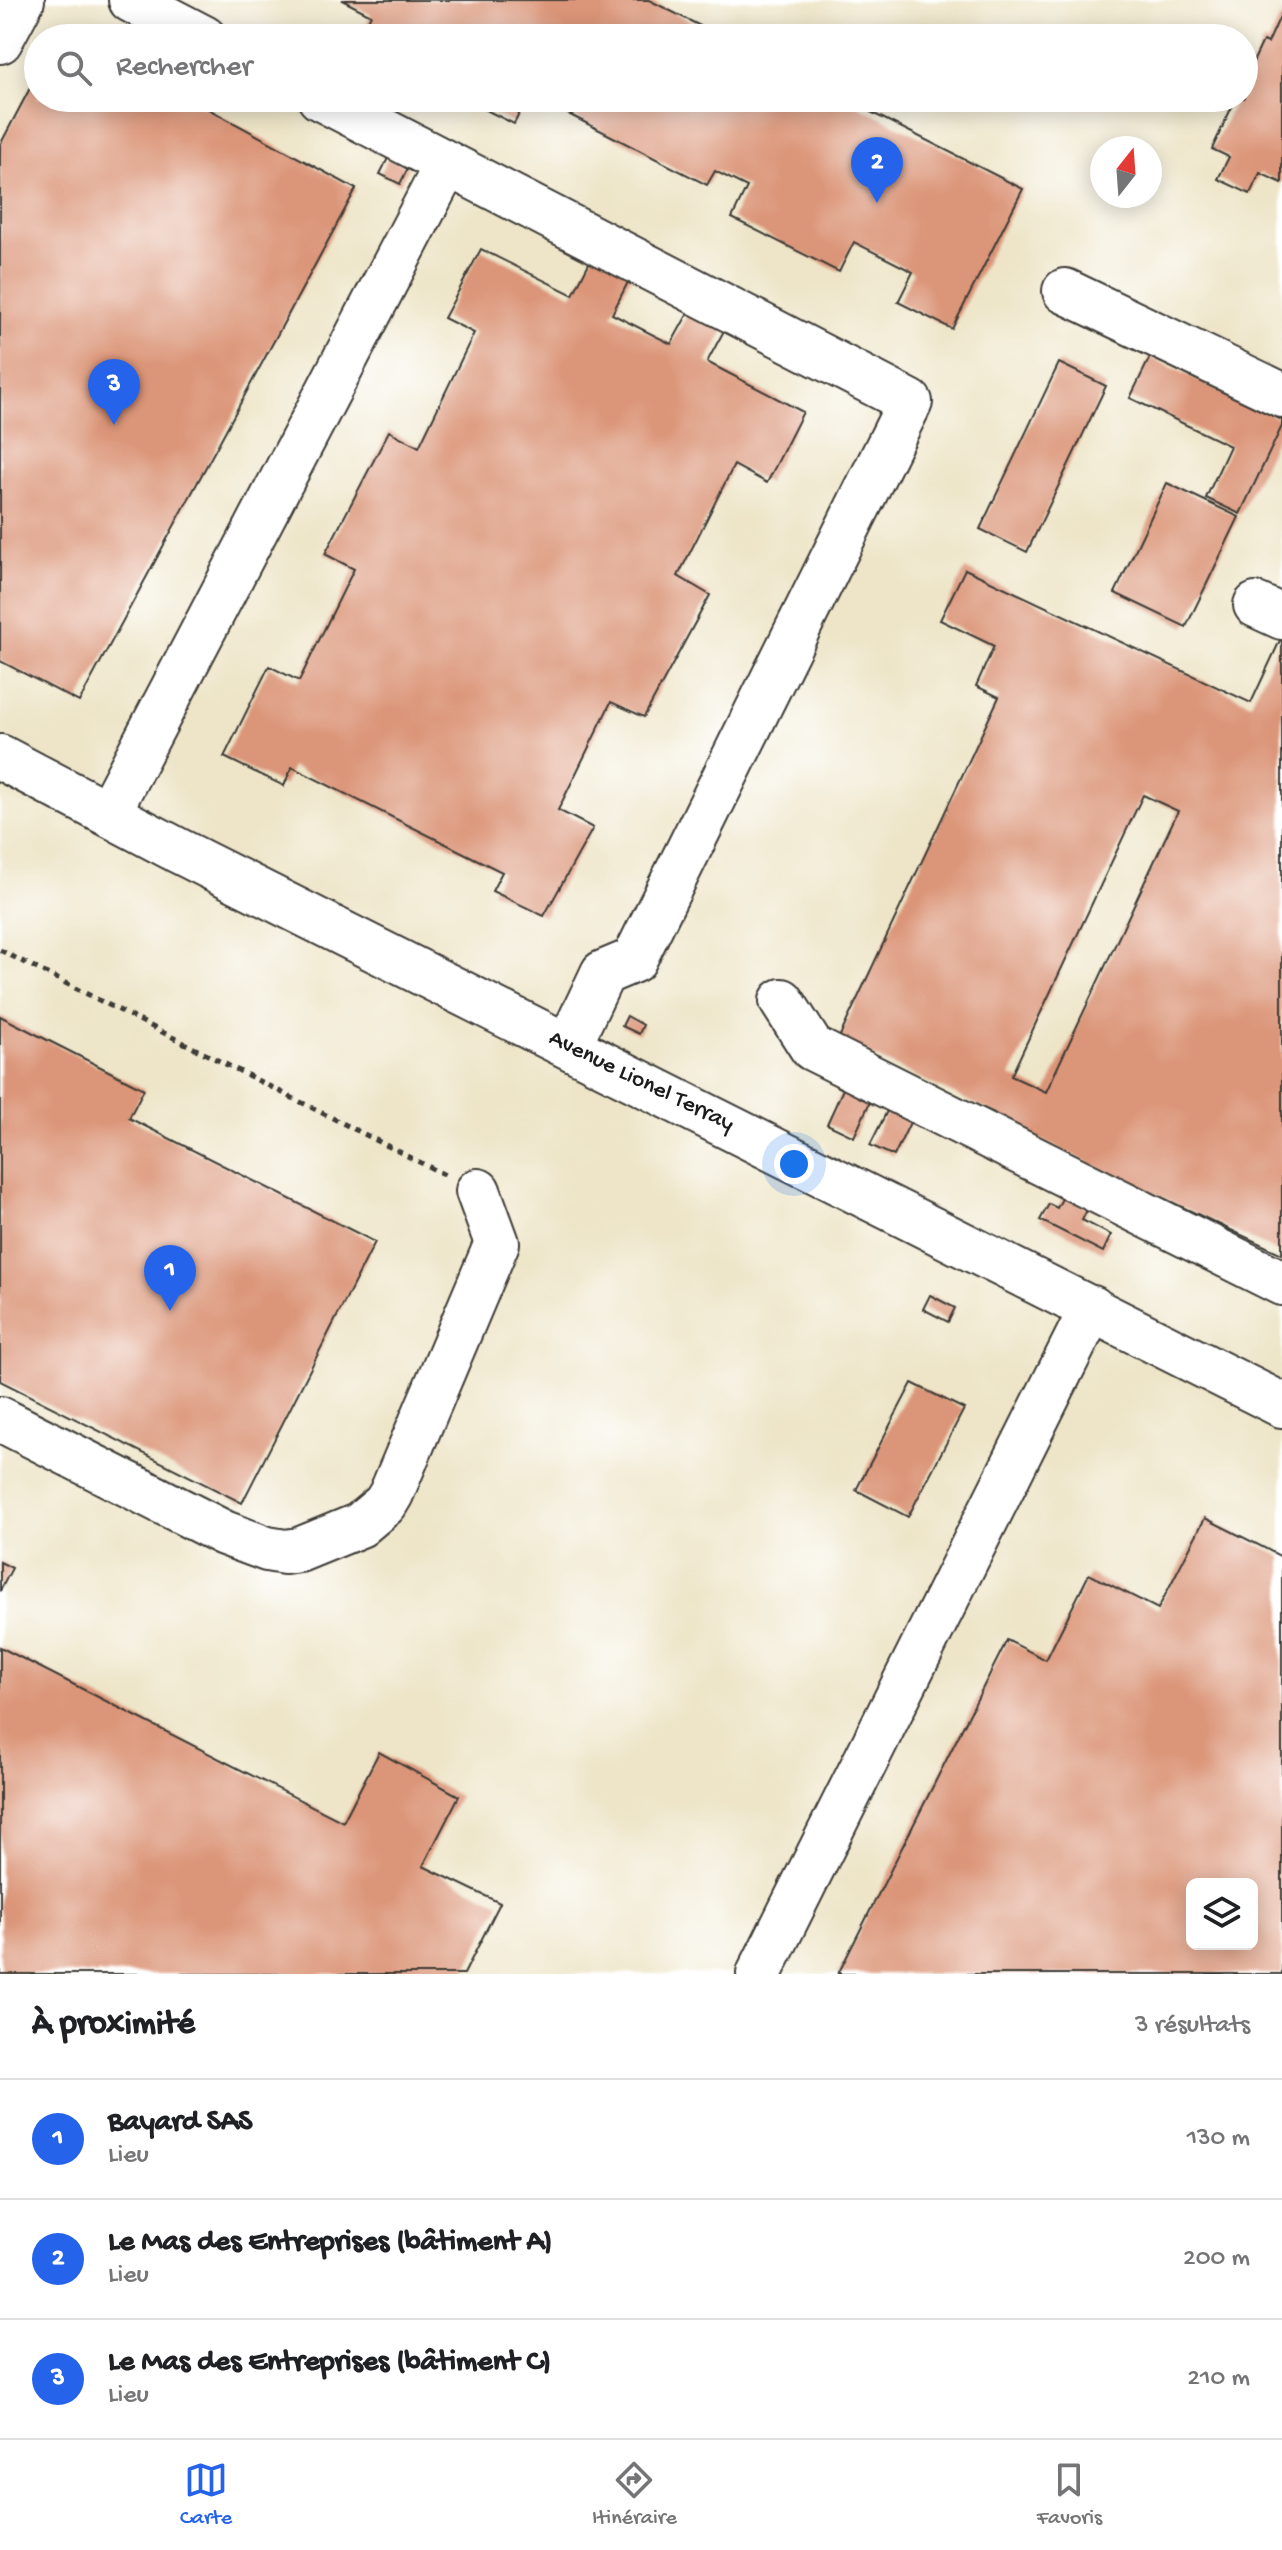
<!DOCTYPE html>
<html lang="fr">
<head>
<meta charset="utf-8">
<style>
	body { margin:0; font-family:"Gochi Hand",sans-serif; background:#f6f6f6; color:#202124 }
	.controls { position:absolute; right:24px; bottom:24px; display:grid; overflow:hidden; border-radius:12px; box-shadow:0 4px 20px #0003 }
	.controls button { width:72px; height:72px; display:grid; place-items:center; padding:0; border:0; border-bottom:2px solid #e0e0e0; background:#fff; color:#202124; font:40px sans-serif }
	.compass { position:absolute; left:1090px; top:136px; width:72px; height:72px; border-radius:50%; background:#fff; box-shadow:0 4px 20px #0003; rotate:17deg }
	.you { position:absolute; left:794px; top:1164px; width:28px; height:28px; margin:-20px; border:6px solid #fff; border-radius:50%; background:#1a73e8; box-shadow:0 0 0 12px #1a73e833 }
	.badge { display:grid; place-items:center; width:52px; height:52px; border-radius:50%; background:#2563eb; color:#fff; font-size:26px; font-weight:700 }
	.pin { position:absolute; translate:-50% -66px; filter:drop-shadow(0 2px 4px #0008) }
	.pin::after { content:''; position:absolute; top:42px; width:28px; height:24px; background:inherit; clip-path:polygon(0 0,100% 0,50% 100%) }
	.list { margin:0; padding:0; list-style:none }
	h2 { display:flex; justify-content:space-between; align-items:center; height:104px; margin:0; padding:0 32px; font-size:34px }
	h2 small { font-size:26px; font-weight:400; color:#757577 }
	.list li { display:grid; grid-template-columns:52px 1fr auto; gap:24px; align-items:center; box-sizing:border-box; height:120px; padding:0 32px; border-top:2px solid #e0e0e0 }
	.list b { display:block; font-size:30px; white-space:nowrap }
	.list p { margin:0; font-size:26px; white-space:nowrap; color:#757577 }
	.list em { font-size:26px; font-style:normal; color:#757577 }
	.icon { flex:none; width:44px; height:44px; fill:none; stroke:currentColor; stroke-width:2; stroke-linecap:round; stroke-linejoin:round }
	.map { position:relative; flex:none; width:1282px; height:1974px; overflow:hidden }
	.search { position:absolute; background:#fff; box-shadow:0 4px 20px #0003; left:24px; right:24px; top:24px; height:88px; display:flex; align-items:center; gap:20px; box-sizing:border-box; padding:0 28px; border-radius:44px; color:#757577; font-size:30px }
	.sheet { height:464px; background:#fff }
	nav { display:flex; justify-content:space-around; align-items:center; box-sizing:border-box; height:112px; border-top:2px solid #e0e0e0; background:#fff; font-size:22px; color:#757577 }
	nav a { display:grid; justify-items:center; gap:4px }
	nav .on { color:#2563eb }
	.map>svg:first-child { display:block }
</style>
</head>
<body>
<div class="map">
<svg width="1282" height="1974" viewBox="0 0 1282 1974">
	<rect width="100%" height="100%" fill="#fff"/>
	<filter id="ink" filterUnits="userSpaceOnUse"><feTurbulence type="fractalNoise" baseFrequency=".0125" numOctaves="2"/><feDisplacementMap in="SourceGraphic" scale="16" xChannelSelector="R" yChannelSelector="G"/><feConvolveMatrix kernelMatrix="1 2 1 2 8 2 1 2 1" color-interpolation-filters="sRGB"/></filter>
	<filter id="wash" filterUnits="userSpaceOnUse"><feTurbulence type="fractalNoise" baseFrequency=".006" numOctaves="4" result="noise"/><feDisplacementMap in="SourceGraphic" scale="32" xChannelSelector="R" yChannelSelector="G"/><feGaussianBlur stdDeviation="1.8" result="paint"/><feColorMatrix in="noise" values="0 0 0 0 0 0 0 0 0 0 0 0 0 0 0 0 0 1.4 0 .05"/><feComposite in="paint" operator="in"/></filter>
	<g filter="url(#wash)">
		<rect width="100%" height="100%" fill="#eee5c8"/>
		<g id="blocks">
			<!-- building -->
			<g fill="#db9578" fill-rule="evenodd">
				<path d="M342,0h307l75,38h-365l12,-23z"/>
				<path d="M1282,12v171l-22,-10 -10,21 -32,-15 11,-22 -17,-8 24,-51h8v-17l19,-40 5,2z"/>
				<path d="M61,29l16,9h-20z"/>
				<path d="M38,73v25h150l168,91 -277,513 -79,-41v-516z"/>
				<path d="M462,98h65l-13,26z"/>
				<path d="M537,98h306l180,91 -71,140 -54,-27 15,-30 -59,-30 -15,30 -107,-54 15,-31 -32,-16 -8,14z"/>
				<path d="M388,158l20,10 -8,16 -20,-10z"/>
				<path d="M597,247l39,19 -24,48 59,30 25,-45 36,17 -25,46 96,50 -36,71 -33,-18 -56,111 32,19 -66,122 -33,-15 -53,108 35,18 -49,88 -52,-25 10,-19 -210,-105 -8,19 -60,-29 45,-91 30,15 55,-112 -29,-15 64,-123 30,16 55,-114 -30,-15 37,-69 92,46z"/>
				<path d="M1150,357l132,63v6l-42,88 -34,-16 24,-52 -100,-48z"/>
				<path d="M1059,363l47,23 -79,166 -47,-23z"/>
				<path d="M1167,483l72,34 -53,110 -71,-34z"/>
				<path d="M965,569l286,134 31,-67v618l-290,-137 2,-4 -156,-73 161,-343 -23,-11 18,-40 -54,-26zM1143,795l35,16 -132,281 -35,-16z"/>
				<path d="M0,1016l144,73 -15,29 246,124 -133,261 -242,-122z"/>
				<path d="M627,1016l16,9 -4,9 -17,-8z"/>
				<path d="M848,1078l27,13 -21,46 -27,-13z"/>
				<path d="M893,1099l23,11 -22,46 -24,-11z"/>
				<path d="M1064,1195l24,13 -6,12 29,15 -8,17 -63,-32 9,-16 8,4z"/>
				<path d="M930,1295l25,13 -7,14 -25,-13z"/>
				<path d="M912,1383l52,26 -56,108 -52,-27z"/>
				<path d="M1205,1518l77,39v417h-444l169,-334 39,20 43,-86 69,35zM1192,1884h60v60h-60z"/>
				<path d="M0,1562l12,6 -12,23z"/>
				<path d="M0,1647l343,175 36,-70 80,44 -36,70 77,37 -36,71h-464z"/>
			</g>
		</g>
	</g>
	<g filter="url(#ink)">
		<use href="#blocks" fill-opacity="0" stroke="#3c3a36" stroke-width="2"/>
		<g fill="none" stroke-linecap="round" stroke-linejoin="round">
			<!-- minor casing -->
			<g stroke="#3c3a36" stroke-width="48">
				<g id="minor">
					<path d="M131,0l73,38"/>
					<path d="M0,41l22,-41"/>
					<path d="M320,98l590,304 -276,558 -31,13 -34,72"/>
					<path d="M1065,291l217,104"/>
					<path d="M1256,605l26,12"/>
					<path d="M0,757l179,94 1103,554"/>
					<path d="M108,813l339,-649"/>
					<path d="M782,1001l30,47 470,235"/>
					<path d="M0,1419l224,114 43,16 18,3 14,-2 61,-25 25,-21 6,-10 106,-251 -19,-52"/>
					<path d="M759,1974l333,-666"/>
				</g>
			</g>
			<!-- path -->
			<path stroke="#3c3a36" stroke-width="5" stroke-dasharray="6 6" stroke-linecap="butt" d="M0,950l445,225"/>
			<!-- minor -->
			<use href="#minor" stroke="#fff" stroke-width="44"/>
		</g>
	</g>
	<g text-anchor="middle" dominant-baseline="central" stroke-width="8" stroke-linejoin="round" paint-order="stroke">
		<!-- street labels -->
		<g font-size="24" fill="#1c1c1c" stroke="#fff">
			<text transform="translate(641 1082) rotate(26)">Avenue Lionel Terray</text>
		</g>
	</g>
</svg>
<div class="controls">
<button><svg class="icon" aria-label="layers" viewBox="0 0 24 24"><path d="M12 4l9 5-9 5-9-5zM3 14l9 5 9-5"/></svg></button>
</div>
<svg class="compass" viewBox="-18 -18 36 36"><path d="M0-13l5 13h-10z" fill="#e53935"/><path d="M0 13l5-13h-10z" fill="#757577"/></svg>
<div class="you"></div>
<div class="pin badge" style="left:170px;top:1311px">1</div>
<div class="pin badge" style="left:877px;top:203px">2</div>
<div class="pin badge" style="left:114px;top:425px">3</div>
<div class="search"><svg class="icon" aria-label="search" viewBox="0 0 24 24"><circle cx="10" cy="10" r="6"/><path d="M15 15l6 6"/></svg>Rechercher</div>
</div>
<section class="sheet">
<h2>À proximité<small>3 résultats</small></h2>
<ul class="list">
<li><span class="badge">1</span><div><b>Bayard SAS</b><p>Lieu</p></div><em>130 m</em></li>
<li><span class="badge">2</span><div><b>Le Mas des Entreprises (bâtiment A)</b><p>Lieu</p></div><em>200 m</em></li>
<li><span class="badge">3</span><div><b>Le Mas des Entreprises (bâtiment C)</b><p>Lieu</p></div><em>210 m</em></li>
</ul>
</section>
<nav>
<a class="on"><svg class="icon" aria-label="map" viewBox="0 0 24 24"><path d="M3 6l6-2 6 2 6-2v14l-6 2-6-2-6 2zM9 4v14M15 6v14"/></svg>Carte</a>
<a><svg class="icon" aria-label="directions" viewBox="0 0 24 24"><path d="M12 3l9 9-9 9-9-9zM9 14v-3h6M13 9l2 2-2 2"/></svg>Itinéraire</a>
<a><svg class="icon" aria-label="saved" viewBox="0 0 24 24"><path d="M7 4h10v16l-5-4-5 4z"/></svg>Favoris</a>
</nav>
</body>
</html>
